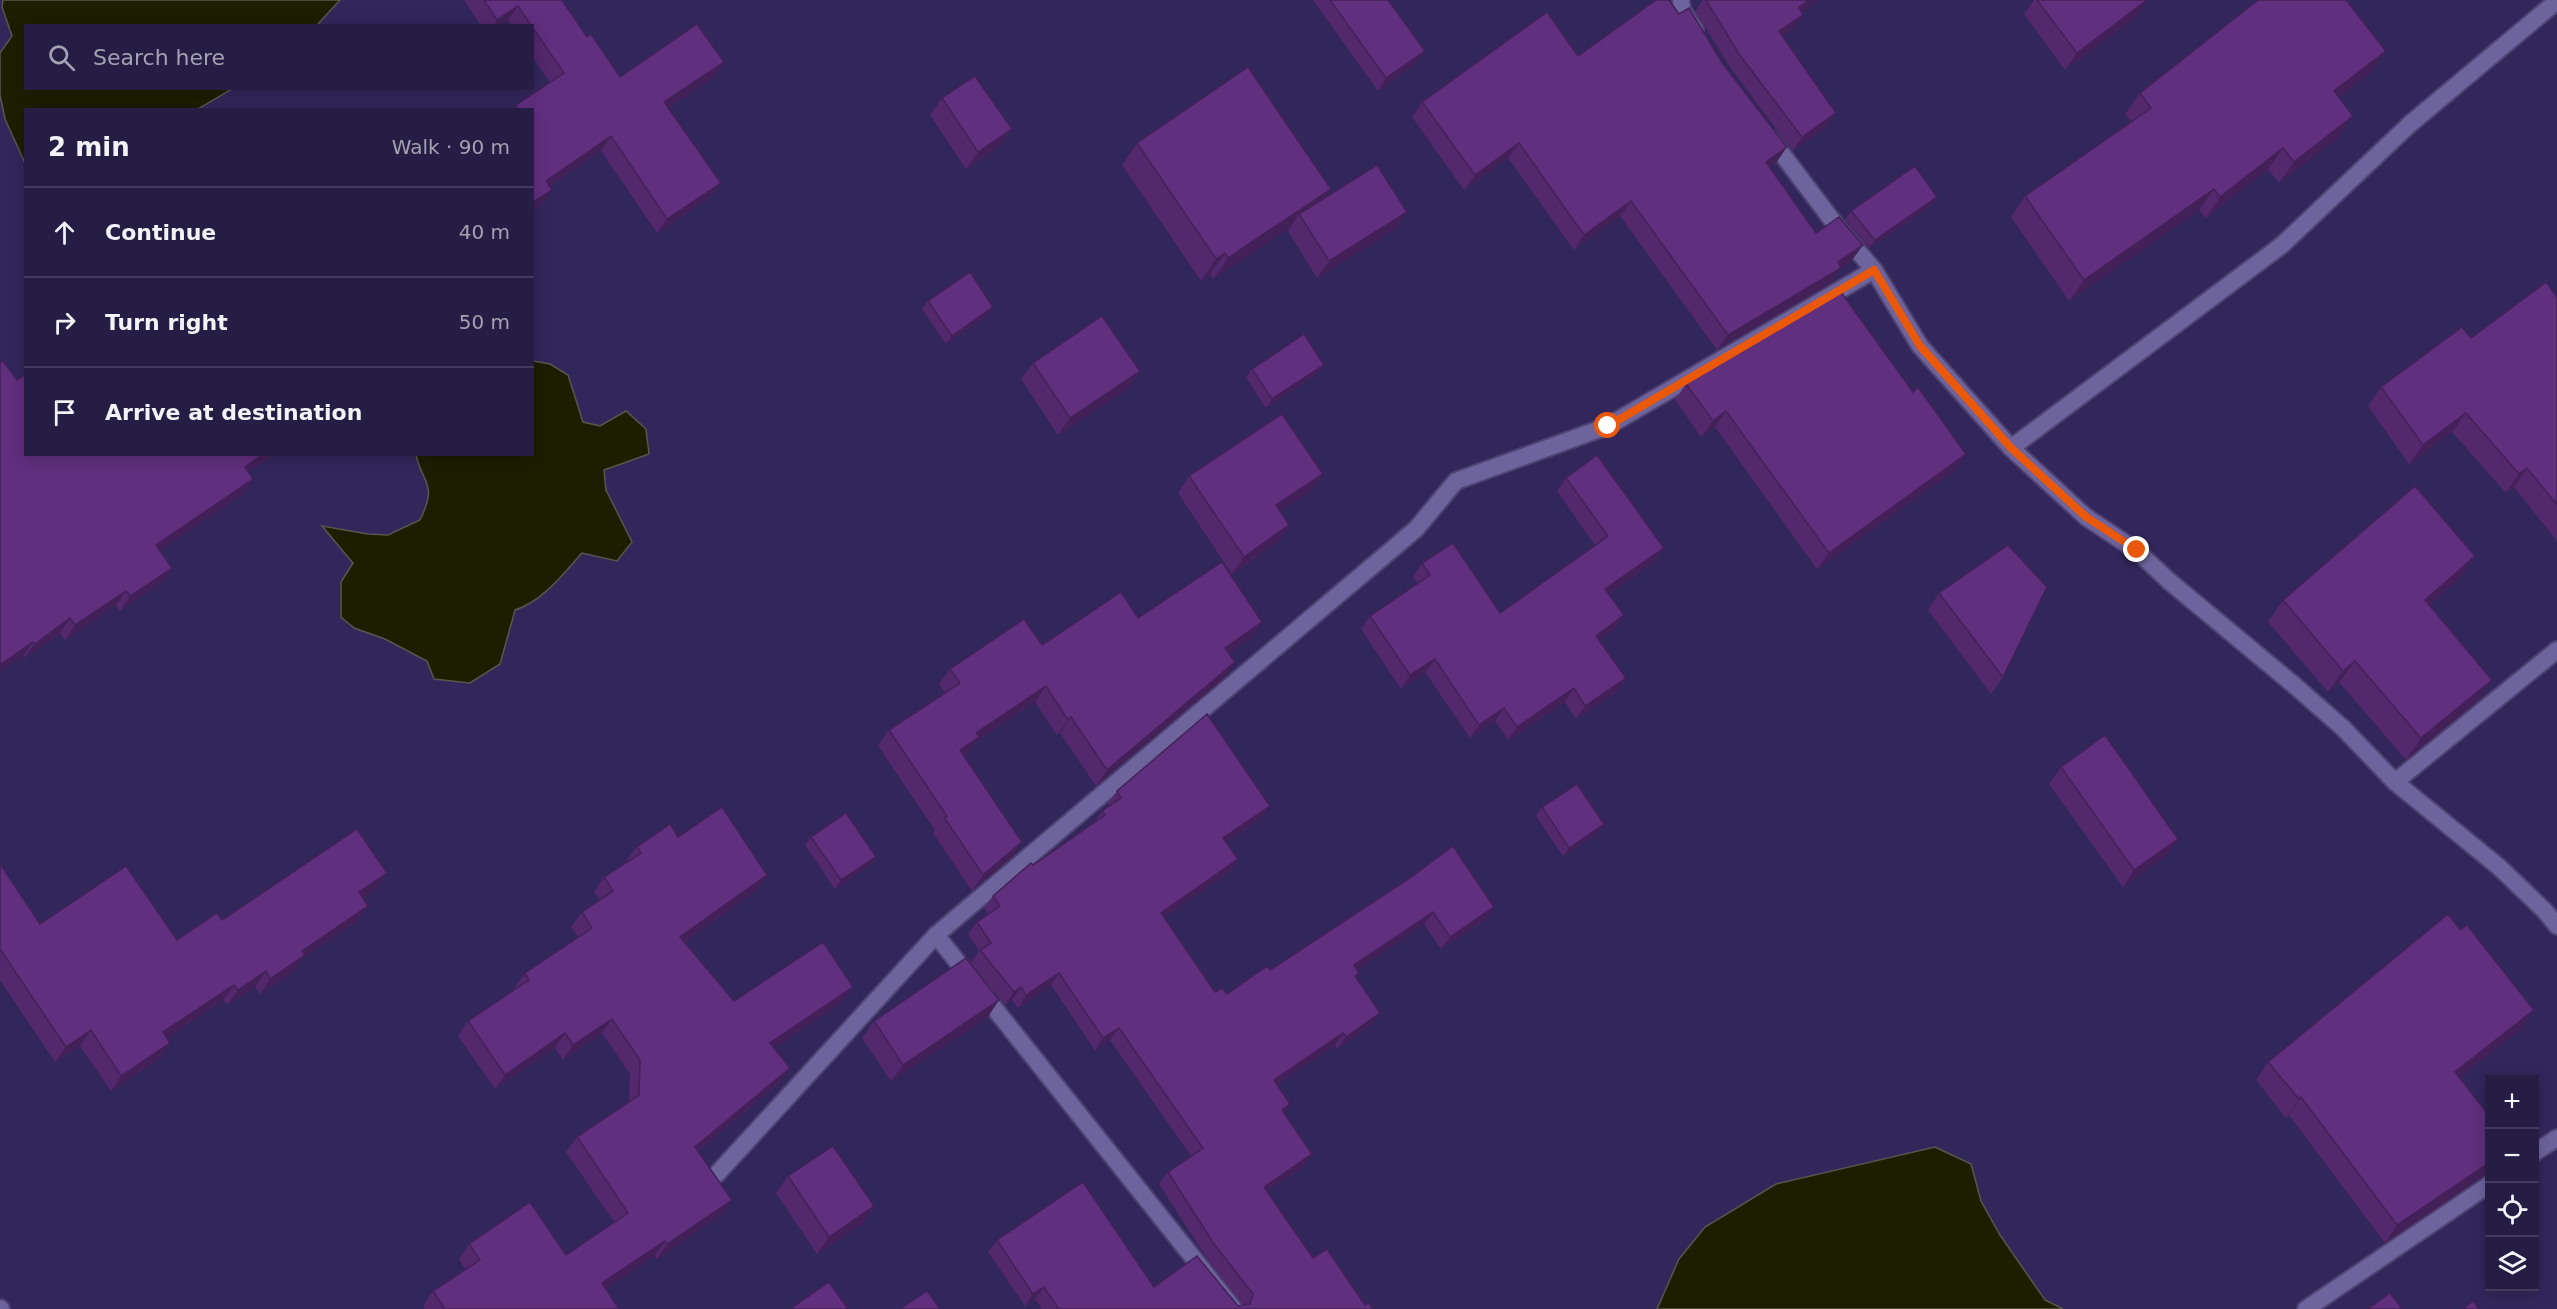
<!DOCTYPE html>
<html lang="en">
<head>
<meta charset="utf-8">
<style>
	body { margin:0; font-family:"DejaVu Sans",sans-serif; background:#322a4f; color:#f1f3f6 }
	.controls { position:absolute; right:18px; bottom:18px; display:grid; overflow:hidden; border-radius:0px; box-shadow:0 3px 15px #0003 }
	.controls button { width:54px; height:54px; display:grid; place-items:center; padding:0; border:0; border-bottom:2px solid #423b5d; background:#261d44; color:#f1f3f6; font:30px sans-serif }
	.stop { position:absolute; width:18px; height:18px; margin:-14px; border:4px solid #ea580c; border-radius:50%; background:#fff }
	.stop.end { background:#ea580c; border-color:#fff; box-shadow:0 2px 6px #0008 }
	.list { margin:0; padding:0; list-style:none }
	h2 { display:flex; justify-content:space-between; align-items:center; height:78px; margin:0; padding:0 24px; font-size:26px }
	h2 small { font-size:20px; font-weight:400; color:#a4a2b2 }
	.list li { display:grid; grid-template-columns:39px 1fr auto; gap:18px; align-items:center; box-sizing:border-box; height:90px; padding:0 24px; border-top:2px solid #423b5d }
	.list b { display:block; font-size:22px; white-space:nowrap }
	.list em { font-size:20px; font-style:normal; color:#a4a2b2 }
	.icon { flex:none; width:33px; height:33px; fill:none; stroke:currentColor; stroke-width:2; stroke-linecap:round; stroke-linejoin:round }
	.map { position:relative; flex:none; width:2557px; height:1309px; overflow:hidden }
	.search { position:absolute; background:#261d44; box-shadow:0 3px 15px #0003; left:24px; top:24px; width:510px; height:66px; display:flex; align-items:center; gap:15px; box-sizing:border-box; padding:0 21px; border-radius:0px; color:#a4a2b2; font-size:22px }
	.panel { position:absolute; background:#261d44; box-shadow:0 3px 15px #0003; left:24px; top:108px; width:510px; height:348px; border-radius:0px }
	.map>svg:first-child { display:block }
</style>
</head>
<body>
<div class="map">
<svg width="2557" height="1309" viewBox="0 0 2557 1309">
	<rect width="100%" height="100%" fill="#32275b"/>
	<!-- water -->
	<g fill="#1d1d00" stroke="#58574c" stroke-width="1.5">
		<path d="M3,0h337l-23,25 -291,1v62l206,1 -34,20 -172,1 -1,53 -20,-44 -5,-24v-42l12,-17 -10,-29z"/>
		<path d="M533,361l17,3 18,11 15,47 17,4 26,-15 20,18 3,25 -45,16 2,20 26,52 -15,19 -35,-8c-19,21 -39,48 -67,57l-15,54 -30,19 -36,-4 -7,-18 -42,-22 -31,-11 -13,-11v-35l12,-19 -31,-37 46,8 20,1 32,-15c18,-37 3,-35 -4,-65l116,-1z"/>
		<path d="M1935,1147l36,17 10,37 19,34 45,65 18,9h-406l22,-50 26,-32 71,-43z"/>
	</g>
	<g fill="none" stroke-linecap="round" stroke-linejoin="round">
		<!-- minor casing -->
		<g stroke="#4e4371" stroke-width="20">
			<g id="minor">
				<path d="M1681,0l1,10 13,20"/>
				<path d="M1770,138l68,90 36,42 46,76 91,102 75,69 51,34 32,30 125,104 49,43 52,54 104,85 46,44 12,15"/>
				<path d="M2011,448l271,-203 128,-121 147,-123"/>
				<path d="M2395,782l162,-132"/>
				<path d="M2534,1153l23,-15"/>
				<path d="M716,1175l220,-240"/>
				<path d="M0,1308l1,1"/>
				<path d="M1234,1309l-298,-374 480,-406 40,-48 152,-55 266,-156"/>
				<path d="M2306,1309l184,-125"/>
			</g>
		</g>
		<!-- minor -->
		<use href="#minor" stroke="#6d649e" stroke-width="16"/>
	</g>
	<!-- wall -->
	<g fill="#53286c">
		<path d="M464,0h98l25,37 33,40 104,-15 -10,15 -46,31 53,75 -11,14 -53,36 -56,-82 -51,35 -8,18 -10,7v-101h-19l3,-5 34,-23 -18,-26v-30h-20l-4,-6 -8,6h-19z"/>
		<path d="M1313,0h75l37,51 -9,12 -38,28z"/>
		<path d="M1703,0h116l-17,12 1,3 -9,13 -12,8 54,77 -9,13 -34,25 -63,-84 -35,-56z"/>
		<path d="M2034,0h113l-11,17 -71,53 -41,-56z"/>
		<path d="M2386,51l-15,21 -32,25v40l-60,46 -11,-14 -62,49 -7,-8 -130,91 -58,-84 14,-21 106,-74 -6,-8 15,-21z"/>
		<path d="M1578,56l198,107 -6,4 46,66 47,12 -11,15 -11,8 -10,15 -114,67 -97,-134 -46,34 -66,-92 -44,32 -52,-73 10,-15z"/>
		<path d="M942,98l70,31 -12,17 -34,23 -36,-54z"/>
		<path d="M1137,143l194,46 -7,9 83,14 -12,17 -78,49 -29,-47 2,-3 -77,51 -3,-5 -9,7 -79,-116z"/>
		<path d="M1937,197l-6,9 -62,42 -24,-28 6,-9z"/>
		<path d="M2557,297v244l-43,-54 -8,6 -54,-61 -43,32 -41,-58 13,-19 90,-49z"/>
		<path d="M928,301l65,6 -6,8 -41,29 -24,-35z"/>
		<path d="M1033,363l107,8 -12,17 -70,47 -37,-56z"/>
		<path d="M1324,365l-6,8 -52,35 -20,-30 6,-9z"/>
		<path d="M17,380l9,74h249l-27,18 5,7 -10,15 -83,56 12,18 -10,14 -42,29 -4,-6 -51,35 -5,-7 -36,25 -1,-2z"/>
		<path d="M1686,384l227,8 53,62 -11,16 -138,99 -102,-142 -14,10 -26,-37z"/>
		<path d="M1189,476l122,14 -31,21 9,14 -11,17 -46,32 -54,-81z"/>
		<path d="M1566,478l98,70 -9,13 -47,33 16,21 -10,14 -15,11 27,38 -10,14 -40,27 -11,-17 -57,38 -13,-19 -25,17 -45,-66 -24,17 -40,-60 9,-13 48,-32 -5,-7 9,-14 78,50 95,-68 -38,-54z"/>
		<path d="M2460,578l-31,27 48,96 -71,59 -67,-78 -11,10 -60,-70 15,-22z"/>
		<path d="M1939,593l64,84 -12,17 -63,-84z"/>
		<path d="M1138,618l113,20 -22,15 -5,25 -128,108 -36,-53 -3,2 -22,-33 -60,40 -7,11 -5,3 48,102 -39,33 -39,-58 2,-3 -57,-84 11,-16 56,-37 -6,-9 11,-15 92,-24z"/>
		<path d="M2061,767l117,72 -11,16 -44,32 -74,-103z"/>
		<path d="M1117,791l144,27 -35,24 12,17 -9,13 -65,45 51,75 12,2 43,-24 140,-92 84,29 -9,13 -44,29 -17,-25 -67,46 2,3 -3,4 15,48 -34,24 -2,-4 -58,39 13,20 -6,9 19,54 -36,24 46,67 52,47 8,4h-331l-7,-10 -10,7 -37,-54 9,-12 157,47 84,19 5,-1 -37,-48 -47,-73 9,-12 23,-16 -81,-116 -15,11 -44,-66 -33,23 -6,-8 -7,5 -34,-42 8,-12 -11,-17 9,-12 11,-8 -4,-6 9,-12 40,-31 61,-42 8,-12 7,-5 -1,-3z"/>
		<path d="M1542,807l62,17 -6,9 -35,23 -27,-40z"/>
		<path d="M678,837l79,53 -73,52 50,59h109l-69,47 6,34 -82,69 24,63 -65,45 -2,-4 -50,34 14,20h-194l-2,-3 10,-15 33,-21 -7,-11 10,-15 97,11 48,-33 -48,-70 11,-15 52,-35 1,-28 -28,-41 -39,27 -8,-12 -60,41 -37,-53 10,-15 47,-32 -1,-1 11,-15 53,-36 -7,-10 11,-15 18,-12 -6,-8 10,-15 23,-15 -1,-1 11,-14z"/>
		<path d="M811,837l65,20 -6,8 -35,24 -30,-44z"/>
		<path d="M0,864l40,60 137,16 45,-20 165,-47 -11,16 -14,9 -5,23 -53,36 -10,14 -34,23 -5,-7 -28,18 -4,-5 -56,38 -7,20 -49,33 -31,-45 -25,16 -55,-82z"/>
		<path d="M2460,930l74,80 -13,19 -62,48 31,40 -105,126 -96,-128 -3,3 -30,-38 12,-18z"/>
		<path d="M988,1017l-97,64 -29,-43 12,-17z"/>
		<path d="M788,1176l86,30 -11,17 -46,31 -41,-61z"/>
	</g>
	<!-- shaded-wall -->
	<g fill="#432158">
		<path d="M1809,0h10l-30,21 10,-14z"/>
		<path d="M2147,0l-11,17 -71,53 12,-17z"/>
		<path d="M518,6l-10,14 -8,6h-6l3,-6z"/>
		<path d="M1803,15l-9,13 -24,16 9,-13z"/>
		<path d="M1425,51l-9,12 -38,28 8,-13z"/>
		<path d="M2386,51l-15,21 -52,40 15,-21z"/>
		<path d="M724,62l-10,15 -60,40 10,-15z"/>
		<path d="M1836,113l-9,13 -34,25 9,-14z"/>
		<path d="M2353,116l-14,21 -60,46 15,-21z"/>
		<path d="M1012,129l-12,17 -34,23 12,-17z"/>
		<path d="M611,136l-10,15 -65,44 10,-14z"/>
		<path d="M1519,143l-11,15 -44,32 11,-15z"/>
		<path d="M1787,147l-11,16 -21,14 11,-15z"/>
		<path d="M2283,148l-15,21 -62,49 14,-21z"/>
		<path d="M721,183l-11,14 -53,36 10,-14z"/>
		<path d="M1331,189l-15,21 -17,4 -9,14 -77,51 15,-21z"/>
		<path d="M2214,189l-15,21 -130,91 15,-21z"/>
		<path d="M552,190l-10,14 -10,7v-8z"/>
		<path d="M1937,197l-6,9 -62,42 6,-8z"/>
		<path d="M1631,201l-11,15 -46,34 10,-15z"/>
		<path d="M1407,212l-12,17 -78,49 12,-17z"/>
		<path d="M1863,245l-11,15 -13,10 2,-2 -10,15 -114,67 11,-15z"/>
		<path d="M1225,253l-15,21 -9,7 15,-22z"/>
		<path d="M993,307l-6,8 -41,29 6,-8z"/>
		<path d="M1324,365l-6,8 -52,35 6,-9z"/>
		<path d="M1140,371l-12,17 -70,47 12,-17z"/>
		<path d="M1726,411l-11,16 -14,10 12,-16z"/>
		<path d="M2466,413l-14,19 -43,32 14,-19z"/>
		<path d="M263,454h12l-41,28 11,-15z"/>
		<path d="M1966,454l-11,16 -138,99 12,-16z"/>
		<path d="M2527,468l-13,19 -8,6 13,-19z"/>
		<path d="M1323,474l-12,16 -47,32 12,-17z"/>
		<path d="M253,479l-10,15 -97,65 10,-14z"/>
		<path d="M1289,525l-11,17 -46,32 12,-17z"/>
		<path d="M1664,548l-9,13 -59,42 9,-14z"/>
		<path d="M2475,556l-15,22 -50,43 15,-21z"/>
		<path d="M172,568l-10,14 -42,29 10,-15z"/>
		<path d="M126,591l-10,14 -51,35 10,-15z"/>
		<path d="M1624,615l-10,14 -28,20 10,-13z"/>
		<path d="M70,618l-10,15 -36,25 11,-14z"/>
		<path d="M1262,622l-11,16 -37,25 11,-15z"/>
		<path d="M33,642l-10,14 -23,16v-7z"/>
		<path d="M1435,659l-10,13 -24,17 9,-14z"/>
		<path d="M2355,661l-16,21 -11,10 15,-21z"/>
		<path d="M1235,662l-11,16 -128,108 11,-16z"/>
		<path d="M1626,678l-10,14 -40,27 9,-13z"/>
		<path d="M2492,680l-15,21 -71,59 15,-22z"/>
		<path d="M1046,686l-11,16 -60,40 -7,11 -19,13 11,-16 16,-17z"/>
		<path d="M1574,688l-9,14 -57,38 9,-13z"/>
		<path d="M1504,708l-9,13 -25,17 9,-13z"/>
		<path d="M1071,717l-11,16 -3,2 11,-15z"/>
		<path d="M1270,806l-9,12 -47,32 9,-12z"/>
		<path d="M1604,824l-6,9 -35,23 6,-8z"/>
		<path d="M2178,839l-11,16 -44,32 11,-17z"/>
		<path d="M1022,842l-11,16 -39,33 11,-16z"/>
		<path d="M876,857l-6,8 -35,24 6,-9z"/>
		<path d="M1238,859l-9,13 -76,53 8,-12z"/>
		<path d="M387,873l-11,16 -28,19 11,-16z"/>
		<path d="M767,875l-10,15 -88,62 11,-15z"/>
		<path d="M368,906l-11,15 -53,36 -10,14 -34,23 10,-15 32,-28z"/>
		<path d="M1494,907l-9,13 -44,29 9,-12z"/>
		<path d="M1433,912l-9,12 -79,54 9,-13z"/>
		<path d="M266,971l-11,16 -28,18 11,-15z"/>
		<path d="M1059,973l-8,12 -33,23 8,-13z"/>
		<path d="M234,985l-11,15 -71,48 11,-16z"/>
		<path d="M853,987l-10,14 -84,57 11,-15z"/>
		<path d="M1021,987l-9,13 -7,5 9,-13z"/>
		<path d="M999,1000l-11,17 -97,64 12,-16z"/>
		<path d="M2534,1010l-13,19 -78,61 12,-18z"/>
		<path d="M1380,1013l-9,12 -34,24 9,-12z"/>
		<path d="M612,1019l-10,14 -39,27 10,-15z"/>
		<path d="M1119,1028l-9,12 -15,11 8,-13z"/>
		<path d="M91,1030l-11,16 -25,16 11,-15z"/>
		<path d="M565,1033l-10,15 -60,41 10,-14z"/>
		<path d="M1343,1033l-8,12 -70,47 9,-12z"/>
		<path d="M170,1043l-10,15 -49,33 10,-15z"/>
		<path d="M790,1068l-10,14 -95,79 10,-14z"/>
		<path d="M2301,1097l-12,18 -3,3 13,-19z"/>
		<path d="M1290,1104l-8,13v-7z"/>
		<path d="M1312,1154l-9,13 -48,32 9,-12z"/>
		<path d="M2490,1162v10l-105,71 12,-18z"/>
		<path d="M732,1200l-10,14 -65,45 10,-15z"/>
		<path d="M874,1206l-11,17 -46,31 12,-17z"/>
		<path d="M665,1241l-10,14 -63,43 10,-15z"/>
		<path d="M1044,1287l-9,12 -10,7 8,-12z"/>
	</g>
	<!-- building -->
	<g fill="#602f7e" stroke="#432158" stroke-width="1.5">
		<path d="M484,0h78l25,37 4,-3 29,43 77,-53 27,38 -60,40 57,81 -54,36 -56,-83 -65,45 6,9 -20,13v-93h-13l-3,-5 48,-32 -46,-67 -21,14z"/>
		<path d="M1330,0h58l37,51 -39,27z"/>
		<path d="M1656,0h13l10,14 10,-6 34,56 64,83 -21,15 50,71 23,-16 24,28 -25,17 3,6 -113,67 -97,-134 -47,34 -65,-92 -44,32 -53,-73 125,-90 31,44z"/>
		<path d="M1706,0h103l-10,7 4,8 -24,16 57,82 -34,24 -63,-83z"/>
		<path d="M2037,0h110l-70,53z"/>
		<path d="M2258,0h88l40,51 -52,40 19,25 -59,46 -11,-14 -63,49 -6,-8 -130,91 -59,-84 126,-88 -11,-15z"/>
		<path d="M1248,67l83,122 -103,69 -3,-5 -9,6 -79,-116z"/>
		<path d="M975,76l37,53 -34,23 -36,-54z"/>
		<path d="M1377,165l30,47 -78,49 -30,-47z"/>
		<path d="M1915,166l22,31 -62,43 -24,-29z"/>
		<path d="M970,272l23,35 -41,29 -24,-35z"/>
		<path d="M2546,282l11,15v208l-30,-37 -8,6 -53,-61 -43,32 -42,-58 81,-60 9,11z"/>
		<path d="M1841,292l72,100 5,-5 48,67 -137,99 -103,-142 -13,10 -27,-37z"/>
		<path d="M1102,316l38,55 -70,47 -37,-55z"/>
		<path d="M1304,334l20,31 -52,34 -20,-30z"/>
		<path d="M3,361l14,19 9,-6v80h237l-18,13 8,12 -97,66 16,23 -42,28 -4,-5 -51,34 -5,-7 -35,26 -2,-2 -33,23v-302z"/>
		<path d="M1282,414l41,60 -47,31 13,20 -45,32 -55,-81z"/>
		<path d="M1597,455l67,93 -59,41 19,26 -28,21 30,42 -41,28 -11,-18 -57,39 -13,-19 -25,17 -44,-66 -25,16 -40,-59 60,-41 -8,-12 31,-20 47,70 108,-77 -42,-58z"/>
		<path d="M2415,486l60,70 -50,44 67,80 -71,58 -66,-77 -12,10 -60,-71z"/>
		<path d="M2008,545l39,42 -44,90 -64,-84z"/>
		<path d="M1222,562l40,60 -37,26 10,14 -128,108 -36,-53 -3,3 -22,-34 -70,47 3,4 -19,13 62,92 -39,33 -39,-58 3,-1 -58,-86 71,-47 -10,-14 74,-50 18,26 79,-53 17,26z"/>
		<path d="M1207,714l63,92 -47,32 15,21 -77,54 54,79 7,-4 5,6 40,-28 3,4 140,-92 43,-32 41,61 -44,30 -17,-25 -79,53 5,8 -4,3 25,37 -34,24 -3,-4 -69,47 16,24 -8,6 30,44 -48,33 49,71 14,-9 38,56 4,-2 4,6h-314l-15,-22 -11,7 -36,-54 86,-58 71,105 43,-31 41,50 12,-2 3,-10 -39,-50 -46,-72 35,-24 -84,-120 -16,10 -44,-65 -33,22 -5,-8 -7,5 -34,-42 11,-7 -14,-21 23,-16 -7,-10 38,-33 2,2 72,-50 -3,-4 19,-13 -4,-7z"/>
		<path d="M2105,735l73,104 -44,31 -73,-103z"/>
		<path d="M1577,784l27,40 -35,24 -27,-41z"/>
		<path d="M722,807l45,68 -87,62 54,64 89,-59 30,45 -83,56 20,25 -95,79 37,53 -65,44 -2,-3 -63,42 17,26h-174l-12,-18 47,-31 -11,-16 61,-42 36,53 62,-42 -51,-76 62,-42 1,-35 -28,-41 -39,26 -8,-12 -60,42 -37,-54 61,-41 -4,-7 67,-45 -10,-16 31,-21 -9,-14 37,-24 -4,-6 33,-23 8,13z"/>
		<path d="M846,813l30,44 -35,23 -30,-43z"/>
		<path d="M357,829l30,44 -28,19 9,14 -66,45 3,4 -35,24 -4,-8 -28,19 -4,-5 -71,47 7,11 -49,33 -30,-46 -25,17 -66,-98v-85l40,60 86,-58 51,74 40,-27 5,7z"/>
		<path d="M2448,914l12,16 7,-5 67,85 -79,62 35,45v45l-93,63 -96,-128 -2,2 -31,-37z"/>
		<path d="M966,958l33,42 -96,65 -29,-44z"/>
		<path d="M833,1146l41,60 -45,31 -41,-61z"/>
		<path d="M829,1282l19,27h-58z"/>
		<path d="M927,1291l13,18h-40z"/>
		<path d="M2390,1293l12,16h-34z"/>
		<path d="M2473,1301l6,8h-16z"/>
	</g>
	<g fill="none" stroke-linecap="round" stroke-linejoin="round">
		<!-- route -->
		<path stroke="#ea580c" stroke-width="8" d="M1608,426l266,-156 46,76 91,102 75,69 51,33"/>
	</g>
</svg>
<div class="controls">
<button>+</button>
<button>−</button>
<button><svg class="icon" aria-label="locate" viewBox="0 0 24 24"><circle cx="12" cy="12" r="6"/><path d="M12 2v4M12 18v4M2 12h4M18 12h4"/></svg></button>
<button><svg class="icon" aria-label="layers" viewBox="0 0 24 24"><path d="M12 4l9 5-9 5-9-5zM3 14l9 5 9-5"/></svg></button>
</div>
<div class="stop" style="left:1608px;top:426px"></div>
<div class="stop end" style="left:2137px;top:550px"></div>
<div class="search"><svg class="icon" aria-label="search" viewBox="0 0 24 24"><circle cx="10" cy="10" r="6"/><path d="M15 15l6 6"/></svg>Search here</div>
<section class="panel">
<h2>2 min<small>Walk · 90 m</small></h2>
<ul class="list">
<li><svg class="icon" aria-label="ahead" viewBox="0 0 24 24"><path d="M12 20V5M6 11l6-6 6 6"/></svg><div><b>Continue</b></div><em>40 m</em></li>
<li><svg class="icon" aria-label="right" viewBox="0 0 24 24"><path d="M7 20v-9h11M14 6l5 5-5 5"/></svg><div><b>Turn right</b></div><em>50 m</em></li>
<li><svg class="icon" aria-label="arrive" viewBox="0 0 24 24"><path d="M6 21V4h12l-3 4 3 4H6"/></svg><div><b>Arrive at destination</b></div></li>
</ul>
</section>
</div>
</body>
</html>
